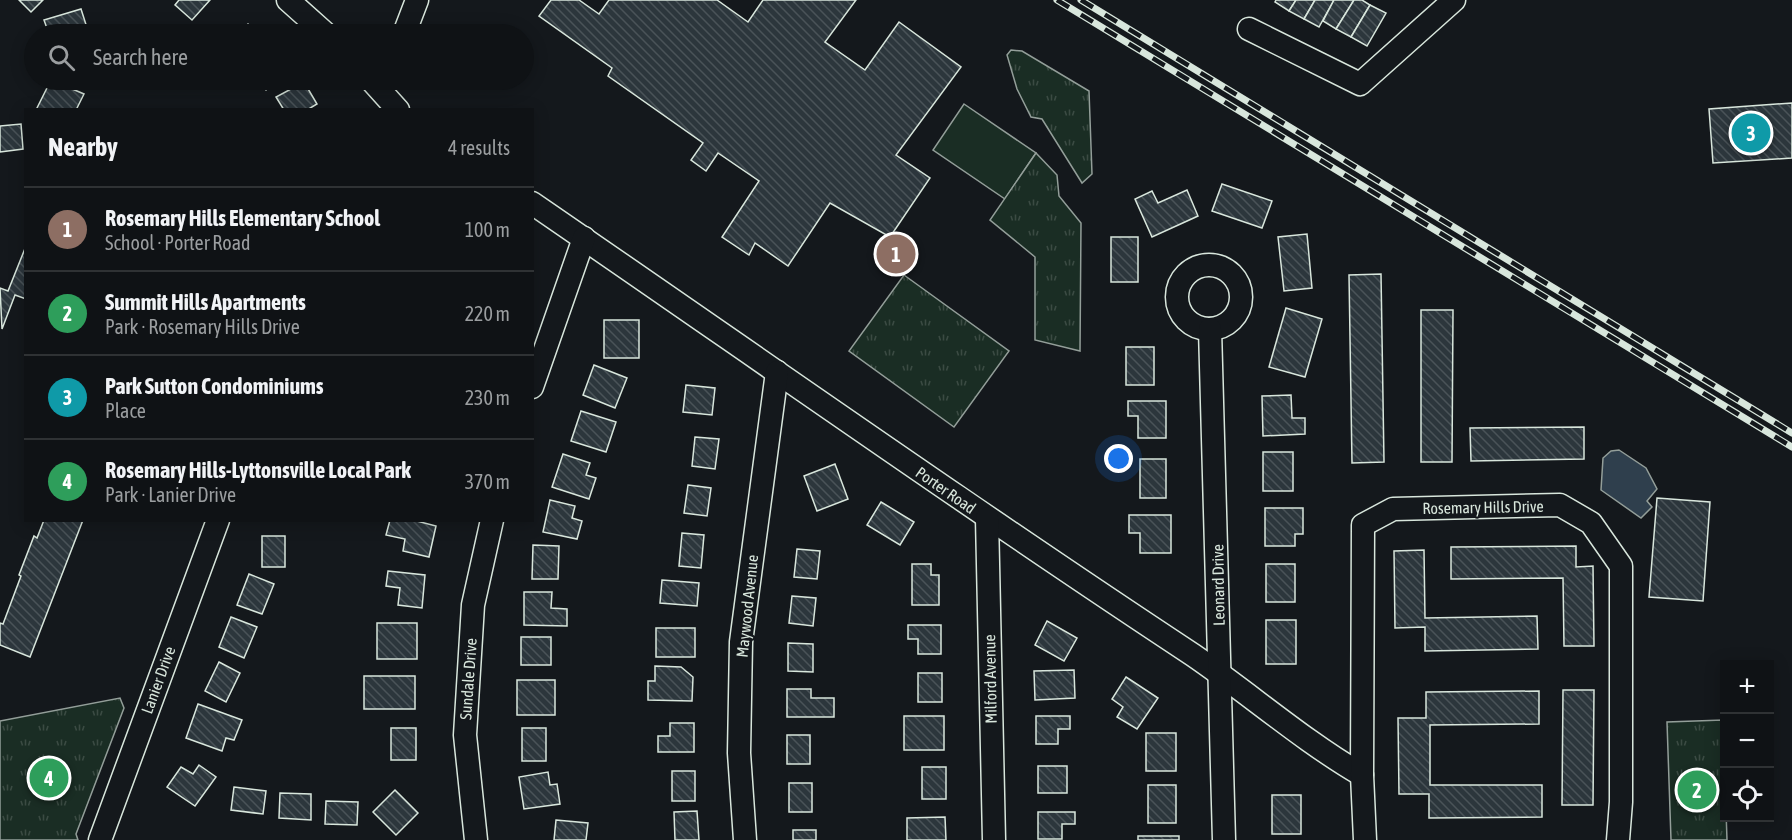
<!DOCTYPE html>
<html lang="en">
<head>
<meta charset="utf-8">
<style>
	body { margin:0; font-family:"Asap Condensed",sans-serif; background:#1d2022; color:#f1f3f6 }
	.controls { position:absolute; right:18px; bottom:18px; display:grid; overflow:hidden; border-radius:0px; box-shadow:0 3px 15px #0003 }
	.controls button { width:54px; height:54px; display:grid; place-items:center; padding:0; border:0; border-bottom:2px solid #2f3234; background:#0f1215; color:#f1f3f6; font:30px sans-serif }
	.you { position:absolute; left:1119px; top:459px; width:21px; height:21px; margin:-15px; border:4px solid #fff; border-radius:50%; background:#1a73e8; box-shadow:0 0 0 9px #1a73e833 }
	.badge { display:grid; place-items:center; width:39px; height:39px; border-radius:50%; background:#ffb74d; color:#fff; font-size:20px; font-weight:700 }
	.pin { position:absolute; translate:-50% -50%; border:3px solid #fff; box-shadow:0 2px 6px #0006 }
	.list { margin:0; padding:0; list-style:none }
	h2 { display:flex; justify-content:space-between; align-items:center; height:78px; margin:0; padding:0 24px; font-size:26px }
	h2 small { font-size:20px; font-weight:400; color:#9b9ea0 }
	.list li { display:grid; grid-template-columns:39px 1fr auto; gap:18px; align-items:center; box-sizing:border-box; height:84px; padding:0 24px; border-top:2px solid #2f3234 }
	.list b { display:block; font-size:22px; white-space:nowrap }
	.list p { margin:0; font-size:20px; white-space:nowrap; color:#9b9ea0 }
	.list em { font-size:20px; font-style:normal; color:#9b9ea0 }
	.icon { flex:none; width:33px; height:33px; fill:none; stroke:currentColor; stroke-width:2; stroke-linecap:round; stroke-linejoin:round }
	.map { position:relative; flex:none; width:1792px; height:840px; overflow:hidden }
	.search { position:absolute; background:#0f1215; box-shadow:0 3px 15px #0003; left:24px; top:24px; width:510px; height:66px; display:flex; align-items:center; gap:15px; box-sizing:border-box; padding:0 21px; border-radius:33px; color:#9b9ea0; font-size:22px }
	.panel { position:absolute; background:#0f1215; box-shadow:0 3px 15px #0003; left:24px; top:108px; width:510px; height:414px; border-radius:0px }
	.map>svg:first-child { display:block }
</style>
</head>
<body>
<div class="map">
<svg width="1792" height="840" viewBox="0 0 1792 840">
	<defs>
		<pattern id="park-tufts" width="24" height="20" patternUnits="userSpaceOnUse" patternTransform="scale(1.5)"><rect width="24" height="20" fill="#1a2d24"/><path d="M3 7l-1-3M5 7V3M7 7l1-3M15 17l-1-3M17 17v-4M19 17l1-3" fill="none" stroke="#3b4b43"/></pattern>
		<pattern id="building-back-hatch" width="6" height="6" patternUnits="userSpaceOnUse" patternTransform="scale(1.5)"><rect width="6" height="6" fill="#2c363c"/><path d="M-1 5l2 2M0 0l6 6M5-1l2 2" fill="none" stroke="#4a5358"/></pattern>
	</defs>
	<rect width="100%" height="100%" fill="#14181c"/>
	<!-- grass -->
	<path fill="#1a2d24" stroke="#939e99" stroke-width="1.5" d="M964,104l72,49 -31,46 -72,-49z"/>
	<!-- park -->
	<g fill="url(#park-tufts)" stroke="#939e99" stroke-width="1.5">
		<path d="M1011,50l11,1 67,40 3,83 -10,9 -40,-64 -11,-2 -14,-28 -10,-34z"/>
		<path d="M1036,153l21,22 2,21 22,27 -1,128 -45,-11v-83l-45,-37z"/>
		<path d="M904,275l105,76 -55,76 -105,-76z"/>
		<path d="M120,698l4,10 -48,126 2,6h-78v-119z"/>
		<path d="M1723,720l4,120h-56l-4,-118z"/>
	</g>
	<!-- water -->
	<path fill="#2f3f4d" stroke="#939e99" stroke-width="1.5" d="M1619,450l27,18 11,21 -10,12 5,6 -11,11 -40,-28 2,-32 8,-7z"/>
	<!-- building -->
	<g fill="url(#building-back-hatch)" stroke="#d8e6dc" stroke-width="1.5">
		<path d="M19,0h24l-12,12z"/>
		<path d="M179,0h31l-18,20 -17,-15z"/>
		<path d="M551,0h28l20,14 10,-14h108l31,22 15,-22h93l-31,42 40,28 34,-48 62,45 -65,88 34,23 -40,59 -60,-34 -42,63 -33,-23 -6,12 -27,-18 37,-56 -41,-28 -12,18 -15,-11 12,-17 -95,-67 4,-8 -73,-52z"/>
		<path d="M1276,0h20l-7,11 -14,-9z"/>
		<path d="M1296,0h19l-11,19 -15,-8z"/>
		<path d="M1315,0h19l-15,27 -15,-8z"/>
		<path d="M1334,0h20l-18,29 -13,-8z"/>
		<path d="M1354,0h8l8,5 -19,32 -15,-8z"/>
		<path d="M1370,5l16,8 -19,33 -16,-9z"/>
		<path d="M81,9l8,25h-40l-5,-14z"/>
		<path d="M248,24l10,10h-20z"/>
		<path d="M51,80l33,14 -8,16h-40z"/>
		<path d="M253,80h21l-8,10z"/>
		<path d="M304,82l13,22 -10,6h-23l-8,-13z"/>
		<path d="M1792,103v55l-79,5 -4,-54z"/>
		<path d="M21,124l2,25 -23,3v-26z"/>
		<path d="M1222,184l50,17 -10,27 -50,-17z"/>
		<path d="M1187,190l11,26 -46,21 -17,-38 17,-8 6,12z"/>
		<path d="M1307,234l5,54 -28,3 -6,-54z"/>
		<rect x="1111" y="237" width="27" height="45"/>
		<path d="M26,246v53l-11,-4 -13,34 -2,-41 8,3z"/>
		<path d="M1381,274l3,188 -32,1 -3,-188z"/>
		<path d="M1286,308l36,11 -17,58 -36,-10z"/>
		<path d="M1421,310h32l-1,152h-31z"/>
		<rect x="604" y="320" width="35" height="38"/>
		<rect x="1126" y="347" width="28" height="38"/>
		<path d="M594,365l33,13 -12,30 -32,-13z"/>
		<path d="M686,385l29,3 -3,27 -29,-3z"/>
		<path d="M1291,395l1,23h13v16l-42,2 -1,-40z"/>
		<path d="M1128,401h38v37h-28v-22h-10z"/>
		<path d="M581,411l35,11 -10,30 -35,-11z"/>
		<path d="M1584,427v32l-113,2 -1,-33z"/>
		<path d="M695,437l24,2 -4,30 -23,-3z"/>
		<rect x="1263" y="452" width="30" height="39"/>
		<path d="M563,454l27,9 -4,12 10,3 -7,21 -37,-12z"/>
		<rect x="1140" y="459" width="26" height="39"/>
		<path d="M835,464l13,35 -31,12 -13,-35z"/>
		<path d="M688,485l23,3 -4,28 -23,-3z"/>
		<path d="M1657,498l53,4 -7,99 -54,-4z"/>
		<path d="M550,500l25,6 -3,12 10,3 -5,18 -34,-7z"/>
		<path d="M881,502l33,20 -14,23 -33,-20z"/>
		<path d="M1265,508h38v26h-8v12h-30z"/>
		<path d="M1129,515h42v38h-31v-20h-11z"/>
		<path d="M44,520h39l-53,137 -30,-12v-22l3,1 18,-48 -2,-1 15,-39 3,2z"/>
		<path d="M390,520h23l23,6 -7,31 -26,-6 2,-12 -19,-4z"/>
		<path d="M682,533l22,2 -3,33 -22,-2z"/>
		<rect x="262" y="536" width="23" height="31"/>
		<path d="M533,545l26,1 -1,33h-26z"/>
		<path d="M1576,546v21l17,-1 1,80h-30l-1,-68 -112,1v-32z"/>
		<path d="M797,549l23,2 -3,28 -23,-2z"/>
		<path d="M1424,550l1,68 112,-2 1,33 -113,2v-24l-30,1 -1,-77z"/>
		<path d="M912,564h19v11h8v30h-27z"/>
		<rect x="1266" y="564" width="29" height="38"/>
		<path d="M388,571l37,4 -3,33 -24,-3 2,-17 -14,-2z"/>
		<path d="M249,574l25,10 -12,30 -25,-9z"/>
		<path d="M662,580l37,3 -2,23 -37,-3z"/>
		<path d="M524,592h28l-1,16 16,1v17l-43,-1z"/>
		<path d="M792,596l24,2 -3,28 -24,-3z"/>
		<path d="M231,617l26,10 -13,31 -25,-11z"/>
		<rect x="1266" y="620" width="30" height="44"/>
		<path d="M1047,621l30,17 -13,23 -29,-16z"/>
		<rect x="377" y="623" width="40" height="36"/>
		<path d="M908,625h33v29h-23v-15h-10z"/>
		<rect x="656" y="628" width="39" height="29"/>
		<rect x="521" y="637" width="30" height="28"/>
		<path d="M788,643l25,1v28l-25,-1z"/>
		<path d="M219,662l21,11 -14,29 -21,-11z"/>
		<path d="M655,666l26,1 12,10 -1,24 -44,-1v-19h7z"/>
		<path d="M1074,670l1,28 -40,2 -1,-29z"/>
		<rect x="918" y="673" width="24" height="29"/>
		<rect x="364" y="676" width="51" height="33"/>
		<path d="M1126,677l32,21 -21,31 -20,-12 6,-10 -11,-8z"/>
		<rect x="517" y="680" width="38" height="35"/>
		<path d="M787,689h24v9h23v19h-47z"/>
		<path d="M1563,690h31l-1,115h-31z"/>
		<path d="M1539,691v33l-109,1v60h112v32l-113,1v-24h-30l-1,-76h28v-26z"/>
		<path d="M198,704l44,16 -8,20 -8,-2 -4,13 -36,-13z"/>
		<rect x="904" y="716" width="40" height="34"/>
		<path d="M1036,716h34v13h-12v15h-22z"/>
		<path d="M670,723h24v29h-36v-16h12z"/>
		<rect x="391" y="728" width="25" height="32"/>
		<rect x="522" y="728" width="24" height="33"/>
		<rect x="1146" y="733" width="30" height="38"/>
		<rect x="787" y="735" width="23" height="29"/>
		<path d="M199,765l17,12 -21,29 -28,-19 14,-20 12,7z"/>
		<rect x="1038" y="766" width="29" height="27"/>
		<rect x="922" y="767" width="24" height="32"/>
		<rect x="672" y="771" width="23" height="30"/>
		<path d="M548,772l2,13 7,-1 3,20 -36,5 -5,-32z"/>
		<rect x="789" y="783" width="23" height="29"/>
		<rect x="1148" y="785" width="28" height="38"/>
		<path d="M234,787l32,4 -3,23 -32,-4z"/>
		<path d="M395,790l23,23 -22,22 -23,-23z"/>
		<path d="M280,793l31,1v26l-32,-2z"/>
		<rect x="1272" y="795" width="29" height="39"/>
		<path d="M326,801l32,1 -1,23 -32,-1z"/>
		<path d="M697,811l2,29h-24l-1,-28z"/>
		<path d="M1038,812h37v12h-13v15h-24z"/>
		<path d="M945,817l1,23h-39v-22z"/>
		<path d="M556,820l32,3 -2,17h-32z"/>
		<rect x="793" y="830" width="23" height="10"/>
		<rect x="1138" y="836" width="41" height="4"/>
	</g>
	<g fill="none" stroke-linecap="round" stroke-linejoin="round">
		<!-- minor casing -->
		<g stroke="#d8e6dc" stroke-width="25">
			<g id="minor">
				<path d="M288,0l38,34"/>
				<path d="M1249,29l111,55 94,-84"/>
				<path d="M404,34l13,-34"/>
				<path d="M371,80l27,30"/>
				<path d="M532,203c220,151 438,305 661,452 57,39 109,85 169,120"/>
				<circle cx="1209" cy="297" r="32"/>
				<path d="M1210,329l14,511"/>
				<path d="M532,387l52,-149"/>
				<path d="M987,518l7,322"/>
				<path d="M100,840l118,-320"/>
				<path d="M476,840l-11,-105 8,-130 19,-85"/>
				<path d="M745,840l-6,-87 2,-111 36,-270"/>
				<path d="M1365,840l-3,-65 1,-250 30,-16 167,-4 31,18 30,43v236l-3,38"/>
			</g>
		</g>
		<!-- minor -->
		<use href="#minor" stroke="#14181c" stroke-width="22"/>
		<!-- rail casing -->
		<g stroke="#d8e6dc" stroke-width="7">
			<g id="rail">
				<path d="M1057,0l735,447"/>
				<path d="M1081,0l711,433"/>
			</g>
		</g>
		<!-- rail -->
		<use href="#rail" stroke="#14181c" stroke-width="4.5" stroke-dasharray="14" stroke-linecap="butt"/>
	</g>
	<g text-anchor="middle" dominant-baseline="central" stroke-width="4.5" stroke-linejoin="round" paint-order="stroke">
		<!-- street labels -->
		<g font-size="16" fill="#d8e6dc" stroke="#14181c">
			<text transform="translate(946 490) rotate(35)">Porter Road</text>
			<text transform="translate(1483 507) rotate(-1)">Rosemary Hills Drive</text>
			<text transform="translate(1218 585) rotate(-91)">Leonard Drive</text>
			<text transform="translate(747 606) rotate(-84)">Maywood Avenue</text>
			<text transform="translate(468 679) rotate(-86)">Sundale Drive</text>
			<text transform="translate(990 679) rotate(-91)">Milford Avenue</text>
			<text transform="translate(158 680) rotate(-70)">Lanier Drive</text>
		</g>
	</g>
</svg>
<div class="controls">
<button>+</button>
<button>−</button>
<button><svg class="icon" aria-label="locate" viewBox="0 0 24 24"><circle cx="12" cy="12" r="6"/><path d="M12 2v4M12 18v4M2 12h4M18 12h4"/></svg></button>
</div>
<div class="you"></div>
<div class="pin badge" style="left:896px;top:254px;background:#8d6e63">1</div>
<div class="pin badge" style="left:1697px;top:790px;background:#2e9e5b">2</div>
<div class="pin badge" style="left:1751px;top:133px;background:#0f9aa8">3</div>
<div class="pin badge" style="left:49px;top:778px;background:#2e9e5b">4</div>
<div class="search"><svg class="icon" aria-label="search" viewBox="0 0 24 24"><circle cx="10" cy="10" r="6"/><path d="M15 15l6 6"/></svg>Search here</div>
<section class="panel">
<h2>Nearby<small>4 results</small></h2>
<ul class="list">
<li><span class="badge" style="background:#8d6e63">1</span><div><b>Rosemary Hills Elementary School</b><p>School · Porter Road</p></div><em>100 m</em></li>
<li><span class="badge" style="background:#2e9e5b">2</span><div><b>Summit Hills Apartments</b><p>Park · Rosemary Hills Drive</p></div><em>220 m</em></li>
<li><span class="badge" style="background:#0f9aa8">3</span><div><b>Park Sutton Condominiums</b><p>Place</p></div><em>230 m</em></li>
<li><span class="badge" style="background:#2e9e5b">4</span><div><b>Rosemary Hills-Lyttonsville Local Park</b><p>Park · Lanier Drive</p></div><em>370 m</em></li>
</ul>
</section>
</div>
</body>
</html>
